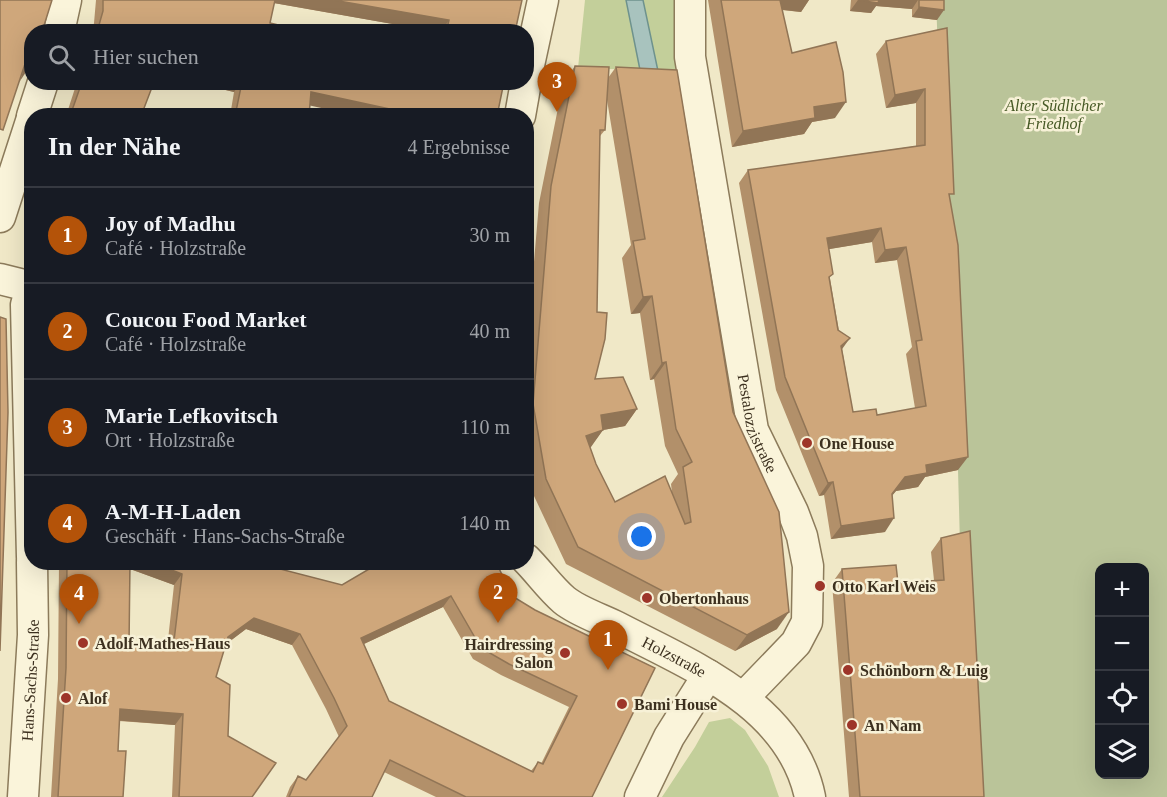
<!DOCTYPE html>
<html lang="de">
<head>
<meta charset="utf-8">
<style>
	body { margin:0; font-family:Georgia,serif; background:#20242c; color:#f1f3f6 }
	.controls { position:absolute; right:18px; bottom:18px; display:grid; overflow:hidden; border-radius:12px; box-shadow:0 6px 24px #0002 }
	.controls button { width:54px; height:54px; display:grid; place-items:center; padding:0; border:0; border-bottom:2px solid #363941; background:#171b24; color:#f1f3f6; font:30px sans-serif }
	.you { position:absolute; left:642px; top:537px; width:21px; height:21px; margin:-15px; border:4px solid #fff; border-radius:50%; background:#1a73e8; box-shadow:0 0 0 9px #1a73e833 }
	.badge { display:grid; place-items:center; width:39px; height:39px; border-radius:50%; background:#b45309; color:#fff; font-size:20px; font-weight:700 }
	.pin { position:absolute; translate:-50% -50px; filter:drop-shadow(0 2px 3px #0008) }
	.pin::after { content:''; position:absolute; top:32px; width:21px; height:18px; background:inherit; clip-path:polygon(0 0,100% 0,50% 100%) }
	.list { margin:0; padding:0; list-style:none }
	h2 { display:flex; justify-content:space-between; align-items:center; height:78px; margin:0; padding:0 24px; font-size:26px }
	h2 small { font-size:20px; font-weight:400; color:#9ea1a6 }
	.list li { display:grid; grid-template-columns:39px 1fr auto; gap:18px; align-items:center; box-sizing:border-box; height:96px; padding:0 24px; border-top:2px solid #363941 }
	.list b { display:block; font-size:22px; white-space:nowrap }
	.list p { margin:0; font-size:20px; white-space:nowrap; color:#9ea1a6 }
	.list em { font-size:20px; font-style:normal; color:#9ea1a6 }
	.icon { flex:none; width:33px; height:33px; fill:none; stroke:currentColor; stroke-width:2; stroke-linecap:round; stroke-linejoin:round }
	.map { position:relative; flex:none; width:1167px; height:797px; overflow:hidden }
	.search { position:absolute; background:#171b24; box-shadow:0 6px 24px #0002; left:24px; top:24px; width:510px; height:66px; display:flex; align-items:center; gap:15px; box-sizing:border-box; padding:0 21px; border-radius:24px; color:#9ea1a6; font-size:22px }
	.panel { position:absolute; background:#171b24; box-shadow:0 6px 24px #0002; left:24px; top:108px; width:510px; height:462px; border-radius:24px }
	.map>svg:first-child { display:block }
</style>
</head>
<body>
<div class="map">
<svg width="1167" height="797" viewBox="0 0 1167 797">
	<rect width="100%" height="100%" fill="#f0e8c7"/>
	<!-- green -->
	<g fill="#c3cf9a">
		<path d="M585,0h41l14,70 -62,-2z"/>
		<path d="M643,0h34l2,71h-21z"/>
		<path d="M730,718l15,12 23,36 11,31h-117l33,-50 14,-25z"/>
	</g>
	<!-- cemetery -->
	<path fill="#bac499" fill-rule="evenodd" d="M936,0h231v797h-193l-14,-252 -2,-75 -14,-263zM1100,568h44v206h-44z"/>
	<!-- water -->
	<path fill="#a8c3be" stroke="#6e928d" stroke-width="1.5" d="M626,0h17l15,71 -18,-1z"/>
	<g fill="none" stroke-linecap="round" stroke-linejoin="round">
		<!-- street casing -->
		<g stroke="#8c7b5b" stroke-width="33">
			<g id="street">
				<path id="s1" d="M690,0v57l63,373 40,82 9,24 6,30 -1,56 -11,21 -52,54"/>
				<path d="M59,32l7,-32"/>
				<path d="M526,79l17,-79"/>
				<path d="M32,116l11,-34"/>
				<path d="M520,116l6,-34"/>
				<path d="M0,217l32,-99"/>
				<path d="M0,279l32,8"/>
				<path d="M31,287l-5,18 6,252"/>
				<path id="s2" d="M526,559c13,13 24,29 38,41 13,11 37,19 53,27 75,39 174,78 193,170"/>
				<path id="s3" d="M23,797l10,-162 -1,-73"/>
				<path d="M640,797l29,-60 39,-62"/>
			</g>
		</g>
		<!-- street -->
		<use href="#street" stroke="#faf4da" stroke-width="30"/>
	</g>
	<!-- wall -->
	<g fill="#b2906a" fill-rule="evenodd">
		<path d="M96,0h426l-7,32h-77l-164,-29 -4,20 38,9h-216l2,-9z"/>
		<path d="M708,0h101l-8,12 -19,-2 10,43 43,65 -23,4 -8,12 -72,13z"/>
		<path d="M851,0h93l-7,20 -25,-3v-8l-36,-3 -5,7 -21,-2z"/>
		<path d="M947,28l3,171 8,271 -33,7 -7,10 -22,4 -4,4 -7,37 -54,7 -7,-44 -5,1 -43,-106 -37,-207 9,-13 168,-24v-43l-30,5 -10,-54 10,-13zM872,242l3,21 22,-3 15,87 -6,7 9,54 -38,7 -24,-3 -23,-133 -1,-30z"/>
		<path d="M575,66l33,12 8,-11 117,345 44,217 -42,22 -169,-87 -32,-68 -8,-45v-95l13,-153 24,-120zM607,100l24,145 -9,13 9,56 9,-1 10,67 4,-1 11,67 13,28 -7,10 1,9 -57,9 -19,-38 -6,-17 13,-17 22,-4 12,-17 -42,-30 5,-243 5,-6z"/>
		<path d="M77,82h77l-13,34h-75z"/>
		<path d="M192,82h312l-194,23 -1,11h-79l4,-24z"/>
		<path d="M32,210v33l-7,-14z"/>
		<path d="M941,538l43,259h-135l-17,-214 10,-14 56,14 36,-3 -3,-28z"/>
		<path d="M59,562h194l89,23 170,11 23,14 120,58 -63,129h-156l-52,-25 -12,25h-86l4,-10 8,-11 8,4 33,-43 -13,-28 -34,-64 -46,-16 -20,15 -10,33 12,59 24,61h-80l3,-72 -56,-4 -1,30 5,46h-72l7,-118zM130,569l44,16 -7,64 -38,-3zM443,607l30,52 28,16 68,32 -28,57 -3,-2 -7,9 -142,-70 -25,-57z"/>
	</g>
	<!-- shaded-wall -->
	<g fill="#917556">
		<path d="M270,0h63l116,20 -8,12h-3l-170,-30z"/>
		<path d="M773,0h36l-8,12 -34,-4z"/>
		<path d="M858,0h60l-6,9 -36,-3 -5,7 -21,-2z"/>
		<path d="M919,7l25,3 -7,10 -25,-3z"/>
		<path d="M25,64l5,2 -10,15z"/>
		<path d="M192,82h49l-7,10z"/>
		<path d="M925,89l-9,14 -30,5 9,-13z"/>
		<path d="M311,92l111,24h-64l-55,-12z"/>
		<path d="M846,102l-11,16 -23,4 -8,12 -72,13 11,-16 71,-24z"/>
		<path d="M881,228l-9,14 -54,9 9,-13z"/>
		<path d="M906,247l-9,13 -22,3 10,-13z"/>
		<path d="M652,296l-12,17 -9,1 12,-17z"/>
		<path d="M850,338l-10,14 1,-6z"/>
		<path d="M666,362l-12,17 -4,1 12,-17z"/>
		<path d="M637,409l-12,17 -22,4 -12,17 -16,6 26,-38z"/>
		<path d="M968,457l-10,13 -33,7 -7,10 -22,4 -13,16 22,-30 21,-12z"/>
		<path d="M833,482l-9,13 -5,1 9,-13z"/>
		<path d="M894,518l-9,14 -54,7 10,-13z"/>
		<path d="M124,562h27l31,12 -8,11 -52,-19z"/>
		<path d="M451,596l-8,11 -90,42 8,-11z"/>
		<path d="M789,612l-12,17 -42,22 12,-16z"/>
		<path d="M254,618l46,16 -8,11 -46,-16 -25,19 7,-11z"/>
		<path d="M120,709l63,5 -8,11 -63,-5z"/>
	</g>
	<!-- building -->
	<g fill="#cfa77b" stroke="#917556" stroke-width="1.5" fill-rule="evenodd">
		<path d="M0,0h52l-10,32h-10v30l-2,4 -5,-2 -22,66 -3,-1z"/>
		<path d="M103,0h172l-5,23 38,9h-211l6,-21z"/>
		<path d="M333,0h189l-7,32h-69l3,-12z"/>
		<path d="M721,0h59l12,53 44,-11 7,30 3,30 -32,5 1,11 -72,13z"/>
		<path d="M858,0h21l-1,3z"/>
		<path d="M919,0h25v10l-25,-3z"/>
		<path d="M947,28l7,166h-5l9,51 10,212 -42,8 1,8 -22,4 -13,17 2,24 -53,8 -8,-44 -5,1 -43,-106 -37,-207 177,-25v-56l-30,6 -9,-54zM881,228l4,22 21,-3 16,93 -6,1 10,65 -49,9 -1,-6 -23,3 -12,-66 9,-8 -12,-8 -9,-53 4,-3 -6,-36z"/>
		<path d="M575,66l34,1 -4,63h-5l-3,182 10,1 -2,26 -10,40 28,-2 14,32 -36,6 2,15 -17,6 10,28 19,38 50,-26 20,48 6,-2 -8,-55 9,-5 -16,-33 -10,-67 -4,1 -10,-67 -9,1 -10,-56 12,-2 -29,-172 61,3 56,342 46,100 10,100 -42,23 -169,-88 -32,-68 -13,-75 18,-218z"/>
		<path d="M82,82h72l-13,34h-71z"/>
		<path d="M242,82h262l-7,34h-75l-111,-24 -2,24h-74z"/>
		<path d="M0,317l6,2 2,93 -8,239z"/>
		<path d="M970,531l14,266h-124l-18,-228 54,-4 2,18 46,-3 -3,-42z"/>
		<path d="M67,562h63l-1,84 44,3 9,-75 -31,-12h102l89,23 39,-23h115l16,34 23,14 120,58 -63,129h-126l-76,-37 -18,37h-83l9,-21 8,4 41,-54 -13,-28 -34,-64 -46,-16 -26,19 -12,40 14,8 -2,51 48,27 -24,34h-73l4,-83 -63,-5 -2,42h8l-3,46h-65l8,-129zM451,596l30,52 28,16 68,32 -34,68 -5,-2 -5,10 -144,-71 -28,-63z"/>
	</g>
	<!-- markers -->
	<g fill="#9d3529" stroke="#f7f1d7" stroke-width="2">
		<circle cx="807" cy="443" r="6"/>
		<circle cx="820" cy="586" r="6"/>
		<circle cx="647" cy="598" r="6"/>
		<circle cx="83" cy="643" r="6"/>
		<circle cx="565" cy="653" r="6"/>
		<circle cx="848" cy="670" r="6"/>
		<circle cx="66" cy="698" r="6"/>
		<circle cx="622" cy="704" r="6"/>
		<circle cx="852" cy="725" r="6"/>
	</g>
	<g text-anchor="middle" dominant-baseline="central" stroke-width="5" stroke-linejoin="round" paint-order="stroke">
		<!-- park labels -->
		<g font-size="16" font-style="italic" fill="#465925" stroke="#f7f1d7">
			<text x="1054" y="105">Alter Südlicher<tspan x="1054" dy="18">Friedhof</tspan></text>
		</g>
		<!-- street labels -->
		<g font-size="16" fill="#3c301f" stroke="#f7f1d7">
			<text stroke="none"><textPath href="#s1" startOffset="430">Pestalozzistraße</textPath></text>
			<text stroke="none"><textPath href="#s2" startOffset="180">Holzstraße</textPath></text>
			<text stroke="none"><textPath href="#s3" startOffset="117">Hans-Sachs-Straße</textPath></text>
		</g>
		<!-- poi labels -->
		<g font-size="16" font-weight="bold" fill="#3c301f" stroke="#f7f1d7" text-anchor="start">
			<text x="819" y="443">One House</text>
			<text x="832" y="586">Otto Karl Weis</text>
			<text x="659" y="598">Obertonhaus</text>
			<text x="95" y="643">Adolf-Mathes-Haus</text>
			<text x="553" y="644" text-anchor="end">Hairdressing<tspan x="553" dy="18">Salon</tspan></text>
			<text x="860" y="670">Schönborn &amp; Luig</text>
			<text x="78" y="698">Alof</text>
			<text x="634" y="704">Bami House</text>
			<text x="864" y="725">An Nam</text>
		</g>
	</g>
</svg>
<div class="controls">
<button>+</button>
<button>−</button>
<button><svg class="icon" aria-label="locate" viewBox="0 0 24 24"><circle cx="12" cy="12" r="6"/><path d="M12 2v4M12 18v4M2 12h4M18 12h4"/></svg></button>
<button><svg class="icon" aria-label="layers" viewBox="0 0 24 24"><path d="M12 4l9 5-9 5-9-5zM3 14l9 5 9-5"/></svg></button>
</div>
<div class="you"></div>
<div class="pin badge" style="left:608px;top:670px">1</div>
<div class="pin badge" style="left:498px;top:623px">2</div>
<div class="pin badge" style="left:557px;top:112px">3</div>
<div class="pin badge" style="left:79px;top:624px">4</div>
<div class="search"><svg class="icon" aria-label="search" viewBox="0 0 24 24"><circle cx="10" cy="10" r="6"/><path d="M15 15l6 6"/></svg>Hier suchen</div>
<section class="panel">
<h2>In der Nähe<small>4 Ergebnisse</small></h2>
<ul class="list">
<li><span class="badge">1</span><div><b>Joy of Madhu</b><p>Café · Holzstraße</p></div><em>30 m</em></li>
<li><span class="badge">2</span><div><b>Coucou Food Market</b><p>Café · Holzstraße</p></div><em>40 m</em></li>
<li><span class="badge">3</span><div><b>Marie Lefkovitsch</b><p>Ort · Holzstraße</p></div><em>110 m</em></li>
<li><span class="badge">4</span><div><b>A-M-H-Laden</b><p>Geschäft · Hans-Sachs-Straße</p></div><em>140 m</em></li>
</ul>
</section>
</div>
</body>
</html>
